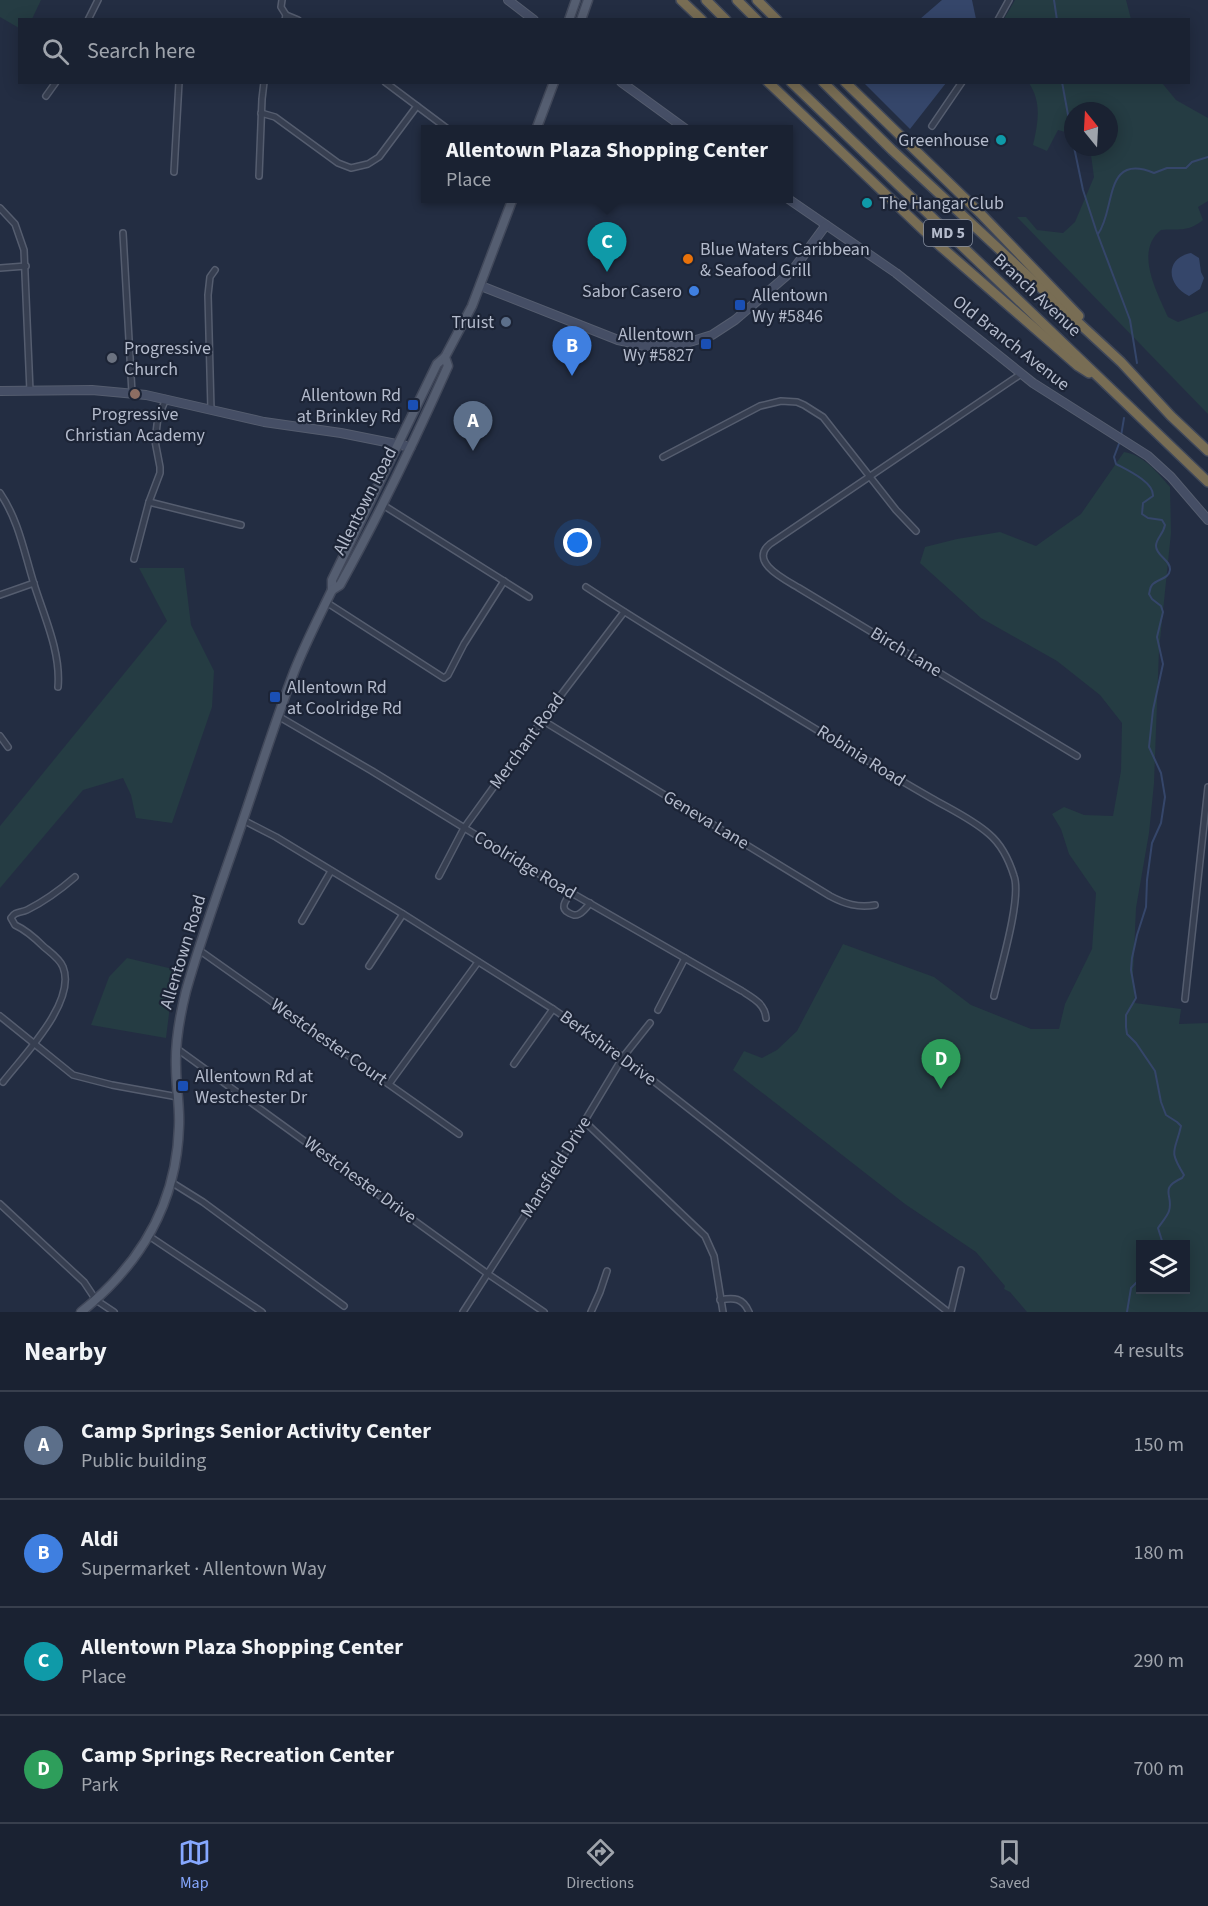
<!DOCTYPE html>
<html lang="en">
<head>
<meta charset="utf-8">
<style>
	body { margin:0; font-family:"Source Sans 3",sans-serif; background:#232a3a; color:#f1f3f6 }
	.controls { position:absolute; right:18px; bottom:18px; display:grid; overflow:hidden; border-radius:0px; box-shadow:0 3px 15px #0003 }
	.controls button { width:54px; height:54px; display:grid; place-items:center; padding:0; border:0; border-bottom:2px solid #383f4d; background:#1a2232; color:#f1f3f6; font:30px sans-serif }
	.compass { position:absolute; left:1064px; top:102px; width:54px; height:54px; border-radius:50%; background:#1a2232; box-shadow:0 3px 15px #0003; rotate:342deg }
	.you { position:absolute; left:578px; top:543px; width:21px; height:21px; margin:-15px; border:4px solid #fff; border-radius:50%; background:#1a73e8; box-shadow:0 0 0 9px #1a73e833 }
	.badge { display:grid; place-items:center; width:39px; height:39px; border-radius:50%; background:#86a8ff; color:#fff; font-size:20px; font-weight:700 }
	.pin { position:absolute; translate:-50% -50px; filter:drop-shadow(0 2px 3px #0008) }
	.pin::after { content:''; position:absolute; top:32px; width:21px; height:18px; background:inherit; clip-path:polygon(0 0,100% 0,50% 100%) }
	.popup { position:absolute; left:421px; top:125px; width:372px; height:78px; box-sizing:border-box; display:grid; place-content:center; border-radius:0px; background:#1a2232; filter:drop-shadow(0 2px 4px #0005); font-size:20px; white-space:nowrap; color:#9fa4ac }
	.popup b { font-size:22px; color:#f1f3f6 }
	.popup::after { content:''; position:absolute; left:50%; top:100%; margin-left:-12px; border:12px solid transparent; border-top-color:#1a2232 }
	.list { margin:0; padding:0; list-style:none }
	h2 { display:flex; justify-content:space-between; align-items:center; height:78px; margin:0; padding:0 24px; font-size:26px }
	h2 small { font-size:20px; font-weight:400; color:#9fa4ac }
	.list li { display:grid; grid-template-columns:39px 1fr auto; gap:18px; align-items:center; box-sizing:border-box; height:108px; padding:0 24px; border-top:2px solid #383f4d }
	.list b { display:block; font-size:22px; white-space:nowrap }
	.list p { margin:0; font-size:20px; white-space:nowrap; color:#9fa4ac }
	.list em { font-size:20px; font-style:normal; color:#9fa4ac }
	.icon { flex:none; width:33px; height:33px; fill:none; stroke:currentColor; stroke-width:2; stroke-linecap:round; stroke-linejoin:round }
	.map { position:relative; flex:none; width:1208px; height:1312px; overflow:hidden }
	.search { position:absolute; background:#1a2232; box-shadow:0 3px 15px #0003; left:18px; right:18px; top:18px; height:66px; display:flex; align-items:center; gap:15px; box-sizing:border-box; padding:0 21px; border-radius:0px; color:#9fa4ac; font-size:22px }
	.sheet { height:510px; background:#1a2232 }
	nav { display:flex; justify-content:space-around; align-items:center; box-sizing:border-box; height:84px; border-top:2px solid #383f4d; background:#1a2232; font-size:16px; color:#9fa4ac }
	nav a { display:grid; justify-items:center; gap:3px }
	nav .on { color:#86a8ff }
	.map>svg:first-child { display:block }
</style>
</head>
<body>
<div class="map">
<svg width="1208" height="1312" viewBox="0 0 1208 1312">
	<rect width="100%" height="100%" fill="#232d42"/>
	<!-- green -->
	<g fill="#253c43" fill-rule="evenodd">
		<path d="M0,0h41l-9,19 -12,1 -1,8 -19,-11z"/>
		<path d="M1015,0h111l5,19h-127z"/>
		<path d="M1029,83h133l14,17 32,18v83l-10,6 5,13c-16,13 -24,8 -42,10 -27,21 -4,62 7,87l10,5 30,-11v103l-191,-197h9l11,13 26,3 12,-11 19,-45 -4,-30h19v-36h-36v23l-15,-4 -11,21 -14,-6c5,-22 9,-42 -4,-62z"/>
		<path d="M1124,452c20,3 33,20 46,35l1,46 -12,117 -5,133 -5,50 -13,75 -3,66 2,29 46,6 -2,15 29,-1v289h-181l-17,-20 -6,-3 1,-3 -29,-34 -71,-48 -172,-134 11,-19 18,7 15,-8 20,-19 46,-87 91,33 37,28 60,24h28l6,-25 27,-55 4,-56 -27,-39 -8,-25 -9,-15 12,-7 20,8 29,1 8,-45 1,-48 -22,-28 -43,-34 -76,-43 -61,-55 5,-16 32,-8 43,-7 36,14 45,-32zM1186,1244v46h-46v-46z"/>
		<path d="M139,568h45l7,57 23,46 -2,36 -40,116 -36,-5 -5,-23 -8,-17 -40,12 -83,98v-62l167,-205z"/>
		<path d="M127,958l50,12 -7,36 -4,32 -75,-13 18,-48z"/>
	</g>
	<!-- water -->
	<g fill="#35466a">
		<path d="M942,0h30l4,19h-56z"/>
		<path d="M864,83h82l-36,46z"/>
		<path d="M1191,253l8,5 2,14 3,6 -4,11 -11,7c-22,-10 -25,-38 2,-43z"/>
	</g>
	<g fill="none" stroke-linecap="round" stroke-linejoin="round">
		<!-- stream -->
		<g stroke="#35466a" stroke-width="2">
			<path d="M1054,0l3,20"/>
			<path d="M1062,82l11,60"/>
			<path d="M1074,147l9,43 13,40 34,90 7,43"/>
			<path d="M1098,234c18,-24 5,-82 56,-61l13,-5h19l6,-6 16,-5"/>
			<path d="M1121,436l3,-18"/>
			<path d="M1120,441l-6,16 2,7c11,6 38,18 37,32l-10,7 -1,11 6,4 14,2 3,5c-2,10 -9,13 -9,21 0,10 15,14 14,24 -1,9 -13,9 -18,15 -2,2 -2,6 -3,9l3,5 9,7 2,6 -6,25 6,27 -10,46 -4,37 12,26 4,24 -4,26 -9,20 -5,37 -1,27 -9,28 -5,23 -1,12 5,28 -10,17v12l1,7 9,9 19,28 6,31 5,13 11,7 4,4c-6,27 -13,23 3,49l-2,3c-24,11 -8,17 -13,33 -2,6 -8,12 -11,17l5,16"/>
			<path d="M1127,1312l4,-24 9,-9"/>
		</g>
		<!-- street casing -->
		<g stroke="#555d6f" stroke-width="8">
			<g id="street">
				<path d="M282,0l-1,7 5,8 -1,5"/>
				<path d="M286,15l12,5"/>
				<path d="M88,20l10,-20"/>
				<path d="M998,20l11,-20"/>
				<path d="M385,82l64,48"/>
				<path d="M46,96l10,-14"/>
				<path d="M261,113l14,4 63,46 13,5 17,-4 11,-7 38,-51"/>
				<path d="M932,126l30,-44"/>
				<path d="M174,172l5,-90"/>
				<path d="M259,176l3,-77 2,-17"/>
				<path d="M0,208l15,16 9,26 6,141"/>
				<path d="M123,233l9,160"/>
				<path d="M0,268l26,-2"/>
				<path d="M1021,374l-251,170c-22,18 16,36 29,44l278,168"/>
				<path d="M211,410l-3,-115 2,-18 5,-7"/>
				<path d="M663,457l97,-51 21,-5 16,1 7,3 19,12 73,93 20,21"/>
				<path d="M0,493c19,28 24,59 34,91 10,32 27,68 24,103"/>
				<path d="M149,502l92,23"/>
				<path d="M383,505l146,92"/>
				<path d="M134,559l15,-57 11,-29v-6l-5,-26 3,-24 8,-18"/>
				<path d="M586,587c87,57 178,110 267,165 25,15 52,31 78,46 19,11 41,21 58,36 13,11 20,26 25,42 8,22 -14,94 -20,120"/>
				<path d="M0,595l34,-12"/>
				<path d="M326,602l118,76 4,-3 16,-31 40,-63"/>
				<path d="M278,716l94,55 172,106 198,114c11,7 23,13 24,27"/>
				<path d="M542,720l288,176c15,8 28,12 45,9"/>
				<path d="M0,736l8,11"/>
				<path d="M243,820l33,17 127,77 150,95 70,48 325,255"/>
				<path d="M439,876l25,-48 78,-108 82,-108"/>
				<path d="M571,893c-5,7 -12,15 -2,20 4,2 6,3 10,1 4,-2 8,-7 11,-11"/>
				<path d="M302,921l29,-50"/>
				<path d="M199,950l260,184"/>
				<path d="M369,966l34,-52"/>
				<path d="M1185,999l23,-212"/>
				<path d="M658,1010l27,-52"/>
				<path d="M0,1016l73,59 39,10 66,12"/>
				<path d="M176,1048l312,226 56,38"/>
				<path d="M514,1064l39,-55"/>
				<path d="M3,1082c20,-26 74,-80 60,-115 -3,-8 -13,-15 -19,-20 -9,-9 -18,-17 -29,-22l-4,-7c4,-7 10,-5 16,-8 18,-9 33,-20 48,-33"/>
				<path d="M389,1084l89,-122"/>
				<path d="M585,1122l120,114 9,20 9,56"/>
				<path d="M171,1182l32,20 141,104"/>
				<path d="M0,1204l84,78 12,18 18,12"/>
				<path d="M149,1236l113,76"/>
				<path d="M720,1300c14,-3 23,-2 29,12"/>
				<path d="M463,1312l106,-165 54,-90 27,-34"/>
				<path d="M591,1312l9,-20 7,-21"/>
				<path d="M951,1312l10,-42"/>
			</g>
		</g>
		<!-- secondary casing -->
		<g stroke="#555d6f" stroke-width="10">
			<g id="secondary">
				<path d="M508,0l26,20"/>
				<path d="M621,82l66,48"/>
				<path d="M787,198l109,75 137,110 115,73 23,21 37,43"/>
				<path d="M481,286l137,54 27,6h32l35,-11 23,-15 57,-49 34,-46"/>
				<path d="M0,391l92,-1 54,5 118,27 77,11 70,14"/>
			</g>
		</g>
		<!-- primary casing -->
		<g stroke="#41485a" stroke-width="11">
			<g id="primary">
				<path d="M569,20l7,-20"/>
				<path d="M581,20l7,-20"/>
				<path d="M536,130l18,-48"/>
				<path d="M332,590v-10l105,-216 8,-7 27,-51 41,-108"/>
				<path d="M81,1312c59,-47 96,-109 98,-186 1,-20 -3,-39 -3,-59 -1,-26 4,-52 10,-76 16,-57 37,-112 56,-168 17,-50 33,-101 52,-151 11,-28 25,-55 38,-82l8,-5c40,-72 75,-145 108,-219l-3,-9"/>
			</g>
		</g>
		<!-- highway casing -->
		<g stroke="#3f4759" stroke-width="12">
			<g id="highway">
				<path d="M681,0l21,20"/>
				<path d="M706,0l20,20"/>
				<path d="M737,0l20,20"/>
				<path d="M757,0l20,20"/>
				<path d="M768,82l171,163 139,121 11,7"/>
				<path d="M791,82l417,400"/>
				<path d="M823,82l69,68 229,212 50,54 37,35"/>
				<path d="M845,82l135,131 99,103"/>
			</g>
		</g>
		<!-- street -->
		<use href="#street" stroke="#373f51" stroke-width="5"/>
		<!-- secondary -->
		<use href="#secondary" stroke="#454e65" stroke-width="8"/>
		<!-- primary -->
		<use href="#primary" stroke="#555e71" stroke-width="8"/>
		<!-- highway -->
		<use href="#highway" stroke="#786d54" stroke-width="9"/>
	</g>
	<!-- markers -->
	<g fill="#0f9aa8" stroke="#1c2436" stroke-width="2">
		<circle cx="1001" cy="140" r="6"/>
		<circle cx="867" cy="203" r="6"/>
	</g>
	<circle fill="#e8710a" stroke="#1c2436" stroke-width="2" cx="688" cy="259" r="6"/>
	<circle fill="#3f7fe0" stroke="#1c2436" stroke-width="2" cx="694" cy="291" r="6"/>
	<g fill="#1a4fb4" stroke="#1c2436" stroke-width="2">
		<rect x="734" y="299" width="12" height="12" rx="3"/>
		<rect x="700" y="338" width="12" height="12" rx="3"/>
		<rect x="407" y="399" width="12" height="12" rx="3"/>
		<rect x="269" y="691" width="12" height="12" rx="3"/>
		<rect x="177" y="1080" width="12" height="12" rx="3"/>
	</g>
	<circle fill="#5c6f8a" stroke="#1c2436" stroke-width="2" cx="506" cy="322" r="6"/>
	<circle fill="#6b7280" stroke="#1c2436" stroke-width="2" cx="112" cy="358" r="6"/>
	<circle fill="#8d6e63" stroke="#1c2436" stroke-width="2" cx="135" cy="394" r="6"/>
	<g text-anchor="middle" dominant-baseline="central" stroke-width="4.5" stroke-linejoin="round" paint-order="stroke">
		<!-- shield labels -->
		<rect fill="#1c2436" stroke="#868e9f" stroke-width="1.5" x="924" y="220" width="48" height="26" rx="4.5"/>
		<g font-size="16" font-weight="bold" fill="#b4bbcc">
			<text x="948" y="233">MD 5</text>
		</g>
		<!-- poi labels -->
		<g font-size="18" fill="#b4bbcc" stroke="#1c2436" text-anchor="start">
			<text x="989" y="140" text-anchor="end">Greenhouse</text>
			<text x="879" y="203">The Hangar Club</text>
			<text x="700" y="249">Blue Waters Caribbean<tspan x="700" dy="21">&amp; Seafood Grill</tspan></text>
			<text x="682" y="291" text-anchor="end">Sabor Casero</text>
			<text x="752" y="295">Allentown<tspan x="752" dy="21">Wy #5846</tspan></text>
			<text x="494" y="322" text-anchor="end">Truist</text>
			<text x="694" y="334" text-anchor="end">Allentown<tspan x="694" dy="21">Wy #5827</tspan></text>
			<text x="124" y="348">Progressive<tspan x="124" dy="21">Church</tspan></text>
			<text x="401" y="395" text-anchor="end">Allentown Rd<tspan x="401" dy="21">at Brinkley Rd</tspan></text>
			<text x="135" y="414" text-anchor="middle">Progressive<tspan x="135" dy="21">Christian Academy</tspan></text>
			<text x="287" y="687">Allentown Rd<tspan x="287" dy="21">at Coolridge Rd</tspan></text>
			<text x="195" y="1076">Allentown Rd at<tspan x="195" dy="21">Westchester Dr</tspan></text>
		</g>
		<!-- street labels -->
		<g font-size="18" fill="#b4bbcc" stroke="#1c2436">
			<text transform="translate(1037 295) rotate(43)">Branch Avenue</text>
			<text transform="translate(1011 343) rotate(38)">Old Branch Avenue</text>
			<text transform="translate(365 501) rotate(-63)">Allentown Road</text>
			<text transform="translate(906 652) rotate(31)">Birch Lane</text>
			<text transform="translate(527 741) rotate(-54)">Merchant Road</text>
			<text transform="translate(861 756) rotate(32)">Robinia Road</text>
			<text transform="translate(706 820) rotate(31)">Geneva Lane</text>
			<text transform="translate(525 865) rotate(31)">Coolridge Road</text>
			<text transform="translate(183 952) rotate(-73)">Allentown Road</text>
			<text transform="translate(329 1042) rotate(35)">Westchester Court</text>
			<text transform="translate(608 1048) rotate(36)">Berkshire Drive</text>
			<text transform="translate(556 1167) rotate(-58)">Mansfield Drive</text>
			<text transform="translate(360 1180) rotate(36)">Westchester Drive</text>
		</g>
	</g>
</svg>
<div class="controls">
<button><svg class="icon" aria-label="layers" viewBox="0 0 24 24"><path d="M12 4l9 5-9 5-9-5zM3 14l9 5 9-5"/></svg></button>
</div>
<svg class="compass" viewBox="-18 -18 36 36"><path d="M0-13l5 13h-10z" fill="#e53935"/><path d="M0 13l5-13h-10z" fill="#9fa4ac"/></svg>
<div class="you"></div>
<div class="pin badge" style="left:473px;top:451px;background:#5c6f8a">A</div>
<div class="pin badge" style="left:572px;top:376px;background:#3f7fe0">B</div>
<div class="pin badge" style="left:607px;top:272px;background:#0f9aa8">C</div>
<div class="popup"><b>Allentown Plaza Shopping Center</b>Place</div>
<div class="pin badge" style="left:941px;top:1089px;background:#2e9e5b">D</div>
<div class="search"><svg class="icon" aria-label="search" viewBox="0 0 24 24"><circle cx="10" cy="10" r="6"/><path d="M15 15l6 6"/></svg>Search here</div>
</div>
<section class="sheet">
<h2>Nearby<small>4 results</small></h2>
<ul class="list">
<li><span class="badge" style="background:#5c6f8a">A</span><div><b>Camp Springs Senior Activity Center</b><p>Public building</p></div><em>150 m</em></li>
<li><span class="badge" style="background:#3f7fe0">B</span><div><b>Aldi</b><p>Supermarket · Allentown Way</p></div><em>180 m</em></li>
<li><span class="badge" style="background:#0f9aa8">C</span><div><b>Allentown Plaza Shopping Center</b><p>Place</p></div><em>290 m</em></li>
<li><span class="badge" style="background:#2e9e5b">D</span><div><b>Camp Springs Recreation Center</b><p>Park</p></div><em>700 m</em></li>
</ul>
</section>
<nav>
<a class="on"><svg class="icon" aria-label="map" viewBox="0 0 24 24"><path d="M3 6l6-2 6 2 6-2v14l-6 2-6-2-6 2zM9 4v14M15 6v14"/></svg>Map</a>
<a><svg class="icon" aria-label="directions" viewBox="0 0 24 24"><path d="M12 3l9 9-9 9-9-9zM9 14v-3h6M13 9l2 2-2 2"/></svg>Directions</a>
<a><svg class="icon" aria-label="saved" viewBox="0 0 24 24"><path d="M7 4h10v16l-5-4-5 4z"/></svg>Saved</a>
</nav>
</body>
</html>
